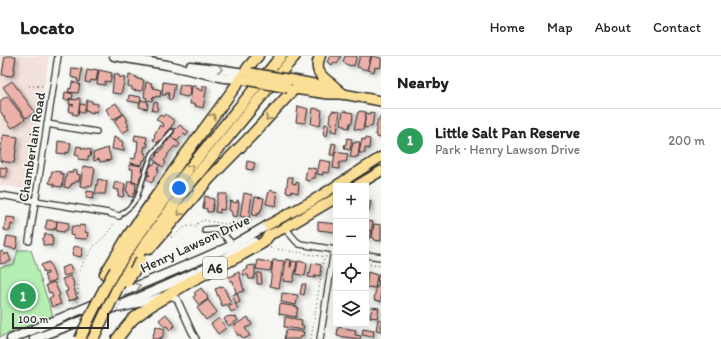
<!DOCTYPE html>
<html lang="en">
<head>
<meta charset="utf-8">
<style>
	body { margin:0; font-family:Itim,sans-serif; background:#f2f2f2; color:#202124 }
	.controls { position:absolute; right:12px; bottom:12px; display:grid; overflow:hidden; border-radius:0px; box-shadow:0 4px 16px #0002 }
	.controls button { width:36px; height:36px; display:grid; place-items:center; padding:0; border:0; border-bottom:1px solid #e0e0e0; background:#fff; color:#202124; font:20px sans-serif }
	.scale { position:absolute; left:12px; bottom:10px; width:97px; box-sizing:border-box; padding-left:4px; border:2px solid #2b2b2b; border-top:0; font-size:11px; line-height:14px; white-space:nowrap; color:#2b2b2b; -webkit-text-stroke:3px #f6f6f2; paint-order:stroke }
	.you { position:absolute; left:179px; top:132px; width:14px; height:14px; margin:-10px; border:3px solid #fff; border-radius:50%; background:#1a73e8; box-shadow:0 0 0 6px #1a73e833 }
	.badge { display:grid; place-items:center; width:26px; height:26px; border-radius:50%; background:#0f766e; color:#fff; font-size:13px; font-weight:700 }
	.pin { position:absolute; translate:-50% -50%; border:2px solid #fff; box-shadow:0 1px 4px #0006 }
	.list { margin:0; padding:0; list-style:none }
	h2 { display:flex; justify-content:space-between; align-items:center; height:52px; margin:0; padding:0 16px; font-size:17px }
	h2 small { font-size:13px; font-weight:400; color:#757577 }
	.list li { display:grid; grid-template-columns:26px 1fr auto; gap:12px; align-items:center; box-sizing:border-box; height:64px; padding:0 16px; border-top:1px solid #e0e0e0 }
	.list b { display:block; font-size:15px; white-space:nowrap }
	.list p { margin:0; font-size:13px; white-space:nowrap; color:#757577 }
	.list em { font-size:13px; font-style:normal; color:#757577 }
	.icon { flex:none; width:22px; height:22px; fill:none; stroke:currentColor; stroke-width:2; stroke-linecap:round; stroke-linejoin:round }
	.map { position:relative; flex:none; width:381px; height:283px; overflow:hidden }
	header { display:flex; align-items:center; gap:24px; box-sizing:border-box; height:56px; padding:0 20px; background:#fff; border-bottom:1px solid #e0e0e0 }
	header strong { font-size:19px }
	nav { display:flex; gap:22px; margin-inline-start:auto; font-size:14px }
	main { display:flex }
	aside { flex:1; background:#fff }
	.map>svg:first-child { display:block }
</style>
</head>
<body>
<header>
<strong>Locato</strong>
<nav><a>Home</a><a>Map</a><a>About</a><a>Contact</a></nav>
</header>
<main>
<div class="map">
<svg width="381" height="283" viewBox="0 0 381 283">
	<defs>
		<filter id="shadow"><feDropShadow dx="3" dy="2" stdDeviation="2" flood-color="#0004"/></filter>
	</defs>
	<rect width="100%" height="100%" fill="#f6f6f2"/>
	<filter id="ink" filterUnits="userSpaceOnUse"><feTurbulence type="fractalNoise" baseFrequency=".025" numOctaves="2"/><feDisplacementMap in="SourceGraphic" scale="8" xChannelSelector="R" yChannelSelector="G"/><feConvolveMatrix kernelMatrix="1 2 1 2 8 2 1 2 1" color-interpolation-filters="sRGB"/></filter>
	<g filter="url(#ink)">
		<!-- built -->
		<path fill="#f3e2dc" d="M0,0h49l-22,133 -27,-4z"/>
		<!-- green -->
		<path fill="#b5eeb2" stroke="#708c6e" d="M18,194h13l22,66 -53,21v-70l14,-3z"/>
		<!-- building -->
		<g fill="#ecb2a9" stroke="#2b2b2b" filter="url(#shadow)">
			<path d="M5,0h11l-3,20 -11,-1z"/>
			<path d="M330,0h11l-4,8 -3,-2 -2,3 -5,-3z"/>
			<path d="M345,0h12l-3,10 -2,-1 -1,1 -6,-2v-1l-2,-1z"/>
			<path d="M360,0h11l-4,14 -10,-3z"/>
			<path d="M372,0l9,2v6l-1,4 -5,-1 -1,5 -6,-2z"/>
			<path d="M72,12l10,1 -2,13 -3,-1 1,-2 -7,-2z"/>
			<path d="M93,13l5,1 -2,11 -5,-1 -1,3 -5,-1 2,-12 5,1z"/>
			<path d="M99,14l13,3 -2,9 -5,-1v4l-8,-1z"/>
			<path d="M114,18l5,1v2l6,1 -4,16 -9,-1z"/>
			<path d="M129,19l8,2v2l7,1 -2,11 -10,-1v-3l-4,-1z"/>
			<path d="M12,25l23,31 -9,6 -23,-31z"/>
			<path d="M72,26l8,2 -2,9 -10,-1 1,-4 2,1z"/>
			<path d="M146,26l6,1 -1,3 3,1 -1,1 8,2 -1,7 -4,-1 -1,2 -2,-1 -1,4 -6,-1 1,-2 -3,-1z"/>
			<path d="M163,26l12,2 -3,16 -4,-1 1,-6h-3v2h-4z"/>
			<path d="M180,29l11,1 -2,10h-1l-1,1 -9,-2z"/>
			<path d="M192,30h4v2l3,1v1l4,1v-5h4l-4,22 -8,-2 1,-2h-6z"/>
			<path d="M65,36l8,2 -1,5 -3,-1v2h-5z"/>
			<path d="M129,39l12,2 -1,6 -12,-2z"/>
			<path d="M7,40l18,23 -13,9 -12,-17v-10z"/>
			<path d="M78,42h2v3l-2,14 -6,-1 1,-2h-4l1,-7h4l-5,-1 1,-5 7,1z"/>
			<path d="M87,44l5,1v2l6,1 -1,8 -4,-1v2l-4,-1v-1l-4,-1z"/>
			<path d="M141,44l7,2 -1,7 -8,-2z"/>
			<path d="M154,46l4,1 -1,8h-5z"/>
			<path d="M116,47l7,11 -11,6 -6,-11z"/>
			<path d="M80,48l6,1 -2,8 -5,-1z"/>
			<path d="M298,50l10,3 -3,14 -9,-1z"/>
			<path d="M313,52l9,2 -2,16 -9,-2z"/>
			<path d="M332,55l8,1 -3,20 -6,-1 1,-8 -3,-1 1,-8h1z"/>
			<path d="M343,55l10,2 -1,10h-2l-1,5 -5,-1v-2l-3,-1z"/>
			<path d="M360,55l6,1 -3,18 -9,-1 4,-17h1z"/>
			<path d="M370,56l4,1 -2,14 -3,-1 -1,2 -4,-1 2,-14 4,1z"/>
			<path d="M124,58l4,6 -2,1 3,4 -2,1 2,3 -7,4 -8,-12z"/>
			<path d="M160,58l3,3 2,-3 10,7 -8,12 -1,-1 -2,2 1,1 -4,6 -1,-1 -2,3 -5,-3 2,-4 -1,-1 6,-10 3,2 1,-2 -8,-6z"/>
			<path d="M380,60h1v22l-4,-1v-2h-2l3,-16h2z"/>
			<path d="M325,68l4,1 -2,11 -4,-1z"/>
			<path d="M180,69l9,7 -3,4 -2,-2 -7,7 -6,-4 3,-5h-1l2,-4 1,1z"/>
			<path d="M3,79l15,2 -4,26 -14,-2v-8z"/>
			<path d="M135,79l12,2 -1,6h2l-1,4 -2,-1 -1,3v4l2,1v2l-1,4h-2l-1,5 -12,-2 1,-5 4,1 1,-7h1l1,-11 -4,-1z"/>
			<path d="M114,81l5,1 -1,2 4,1v1l1,1 -1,4 2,1v3l-12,-2z"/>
			<path d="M171,81l9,7 -3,4 -2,-2 -8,9 1,1 -4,5 2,2 -3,4 -9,-7 3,-5h-1l2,-3 1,1 6,-8 -1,-1 2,-3 1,1z"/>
			<path d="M347,82l5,1 -2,11 -5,-1v-2h-1l1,-3h1z"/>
			<path d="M365,82l5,1 -1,10 -4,-1v5h-6l3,-14 3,1z"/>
			<path d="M58,85l13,2 -2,10 -3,-1v2l-9,-1z"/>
			<path d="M355,86h5l-2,15 -2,-1 -1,2 -5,-1 2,-10 1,-4h2z"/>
			<path d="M332,87l4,1 -2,11h-4z"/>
			<path d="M77,90l5,1 -1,1 10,2 -1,7h-2v3l-10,-1 1,-3 -4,-1z"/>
			<path d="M108,92l3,12 -11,2 -1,-3 -5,2 -1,-5v-3z"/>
			<path d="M335,96l13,2 -2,8h-4l-3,1v6l-6,-1z"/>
			<path d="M320,104l11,2 -2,11 -6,-1v3l-6,-1z"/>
			<path d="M247,105l8,2 -2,7 -7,-1z"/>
			<path d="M155,106l5,3 -3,4 2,1 -6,9 1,1 -3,3 -5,-5 2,-3 1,1 1,-1 -3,-2 2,-2 -1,-1 4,-6 1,1z"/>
			<path d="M130,108l12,2 -1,5h2l-1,4h-1l-1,2 -1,6 -7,-1 1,-13h-3z"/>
			<path d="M83,110l12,2 -3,18 -4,-1 -1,2h-1l-6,-1z"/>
			<path d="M0,111l7,1 -1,9h-6z"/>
			<path d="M307,111l9,2 -1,9h-4l-1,3 -5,-1z"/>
			<path d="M73,114l4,1v3l3,1 -1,6h-3l-1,2h-2v1h-2v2h-1l-1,2 -5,-1 3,-15 5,1z"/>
			<path d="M52,115l9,1v2h3l-2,13 -8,-1v-2l-5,-1z"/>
			<path d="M288,121h5l-1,6 4,1v-2l3,1 -1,10 -7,-2v2l-5,-1z"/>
			<path d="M98,123l9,2 -2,13h-10z"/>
			<path d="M128,125h4v2h4l-1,10h-1l-1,4 -5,-1v-4l-2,-1z"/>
			<path d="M115,126l10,2 -2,13 -5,-1 1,-6 -6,-1z"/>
			<path d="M270,134l7,2 -1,3h1v2l-1,9 -10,-2 2,-9 1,-3h1z"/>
			<path d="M87,135l7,1 -1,7 -7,-1z"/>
			<path d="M244,137l8,2 -3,23 -9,-2z"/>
			<path d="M218,138h9l-3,16 -4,-1v4l-5,-1z"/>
			<path d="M205,140l4,1v1l5,1 -2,13h-5v-3l-4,-1z"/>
			<path d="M255,141l9,1 -2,11h-1l-1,5 -3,-1v3l-5,-1z"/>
			<path d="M366,143l3,1v1h2l-2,11 -3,-1z"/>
			<path d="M237,144l2,1v2l-2,14 -5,-1v-3l-1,-1v-1l-2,-1 1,-9 7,2z"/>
			<path d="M6,161l10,1 -2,7 -3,-1 -1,7 -6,-1z"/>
			<path d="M47,164l10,1 -1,8 -2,-1v2l-9,-1z"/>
			<path d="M57,165l12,2 -2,7h-2l-1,2 -8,-1z"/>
			<path d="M367,165l6,1 -2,9 -4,-1 5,1 -2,7 -4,-1v-15z"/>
			<path d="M318,166l18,2v8l-18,-2z"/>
			<path d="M374,168l7,1v16l-7,-1v-2h-2z"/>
			<path d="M80,169l5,1v6l3,1 -1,6h-3l-10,-1v-2l-4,-1 2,-9 7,1z"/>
			<path d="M45,178l7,1 -1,2 2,1 -1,8 -9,-1v-7h1z"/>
			<path d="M7,180l11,2 -2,11 -11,-2z"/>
			<path d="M74,190l9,2 -2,9 -9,-2z"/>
			<path d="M3,195l1,4 4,-2 3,8 -11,3v-12z"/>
			<path d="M286,203l5,1 -1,7h1l1,-6 5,1 -4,20 -10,-1z"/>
			<path d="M258,204l14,3 -2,8 -14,-2z"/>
			<path d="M273,204l11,1 -5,27 -9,-2z"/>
			<path d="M298,205l9,2 -2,13 -9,-2z"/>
			<path d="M49,206l7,18 -8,3 -4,-8 4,-1v-2l-4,1 -3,-8z"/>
			<path d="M312,207l9,2 -1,11 -5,-1v3l-7,-1 1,-4 1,1z"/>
			<path d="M70,209l3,8 -9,3 -3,-8z"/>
			<path d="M255,209v11h-1v3h-5l-1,-4h-5v-5l5,-1 -1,-3z"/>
			<path d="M239,216l5,19 -8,2 -3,-12h-3l-2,-4 7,-2 -1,-2z"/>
			<path d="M368,216l9,3 -2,13 -9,-1z"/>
			<path d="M257,217h4l1,11h-5z"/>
			<path d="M379,217h2v29h-1v-1l-6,-1 2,-13h2l1,-6h-2z"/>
			<path d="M71,220l3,8 -1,1 4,13 -8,3 -4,-9 3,-1 -1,-4h-1l-4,-8z"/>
			<path d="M54,226l6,13 -2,1 3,8 -9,3 -3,-9 4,-1 -2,-5 -2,1 -3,-8z"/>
			<path d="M302,228h4l-2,11 -4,-1z"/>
			<path d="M223,230l8,17 -9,3 -7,-17z"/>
			<path d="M201,232l7,9 -1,1 1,1 -9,6 -6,-8 3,-2 -2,-2z"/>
			<path d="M237,237l3,9 -4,2 -4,-9z"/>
			<path d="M282,237l16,2 -2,10 -15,-3z"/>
			<path d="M208,244l9,12 -11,8 -9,-12z"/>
			<path d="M235,247l3,6 -7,3 -3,-6z"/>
			<path d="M280,248l18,3 -2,10 -17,-3z"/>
			<path d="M372,251l7,1 -2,10 -7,-1z"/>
			<path d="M166,258l9,11 -5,5 -3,-4 -2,1 -6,-7z"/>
			<path d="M228,260l1,1 1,-1 6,1 2,3 -9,6 -5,-7z"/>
			<path d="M248,261l4,8 -7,3 5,8 -7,3 -3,-5 -2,2 -5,-10z"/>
			<path d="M285,261l17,3 -1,6h3l-1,4 -19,-3z"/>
			<path d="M219,262l7,10 -8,6 -7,-10z"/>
			<path d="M378,263l3,1v11l-5,-1z"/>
			<path d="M156,270l9,3 -3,9 -2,-1v2h1h-9z"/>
			<path d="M338,271l18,3 -1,5 6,1 -1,3 -23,-3z"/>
			<path d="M363,273l11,2 -1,6 -11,-2z"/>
			<path d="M286,274l18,2 -1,4h-2l-1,3h-16z"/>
		</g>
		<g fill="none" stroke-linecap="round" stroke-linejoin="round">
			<!-- lane casing -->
			<g stroke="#2b2b2b" stroke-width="6">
				<path id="lane" d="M119,160l12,-10 6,-8 10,-31 5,-13 20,-23"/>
			</g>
			<!-- street casing -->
			<g stroke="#2b2b2b" stroke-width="8">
				<g id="street">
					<path d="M47,68l49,8"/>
					<path d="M0,139l108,18 11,3"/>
					<path d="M285,172l11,13 4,3 36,6"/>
					<path d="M205,174l11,-1 4,2 13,14"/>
					<path d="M29,185l29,-185"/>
					<path d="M366,199l15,2"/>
					<path d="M169,240l4,1 4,2 15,33 4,7"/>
					<path d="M119,253l14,-3 27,-10"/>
					<path d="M320,283l14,-89"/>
				</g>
			</g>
			<!-- secondary casing -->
			<g stroke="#2b2b2b" stroke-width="11">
				<g id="secondary">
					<path d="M114,0l53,9 57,13 16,1"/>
					<path d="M190,10l35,4 20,3"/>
					<path d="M11,283l193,-81 29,-13 35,-20"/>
					<path d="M34,283c56,-21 112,-43 166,-69 18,-8 36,-18 54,-28"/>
				</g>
			</g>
			<!-- primary casing -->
			<g stroke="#2b2b2b" stroke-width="12">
				<g id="primary">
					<path d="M293,24l36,7 7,4"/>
					<path d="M288,32l40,6h15l38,7"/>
					<path d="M356,130l25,-15"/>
					<path d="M268,169l44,-24 69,-44"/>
					<path d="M269,179l16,-7 51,-30"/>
				</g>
			</g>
			<!-- highway casing -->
			<g stroke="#2b2b2b" stroke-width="13">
				<g id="highway">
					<path d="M320,0c-6,13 0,20 10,27 5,4 9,8 13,11"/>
					<path d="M149,193l61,-71 41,-42 43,-47"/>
					<path d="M115,214c49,-76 110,-144 166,-214"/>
					<path d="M127,216l19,-29 38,-52 104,-127 7,-8"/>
					<path d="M105,218l23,-38 54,-77 53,-72 14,-21 9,-10"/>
					<path d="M117,283l10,-13 6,-7 16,-12 42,-26 52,-27 21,-12 5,-7"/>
				</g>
			</g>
			<!-- path -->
			<g stroke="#2b2b2b" stroke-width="1" stroke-dasharray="1 3" stroke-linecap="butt">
				<path d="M29,30h16"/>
				<path d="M194,170l9,-6 45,8"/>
				<path d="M171,181h2c9,-8 12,-14 26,-9"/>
				<path d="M270,192l57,9"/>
				<path d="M366,208l15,2"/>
				<path d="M78,246v-24l5,-15 12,-18 12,-11 8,-12"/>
				<path d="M311,283l13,-82"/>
			</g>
			<!-- lane -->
			<use href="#lane" stroke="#f6f6f2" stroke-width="3"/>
			<!-- street -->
			<use href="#street" stroke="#f6f6f2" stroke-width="5.5"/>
			<!-- secondary -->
			<use href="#secondary" stroke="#f6f6f2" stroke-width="8"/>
			<!-- primary -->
			<use href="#primary" stroke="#fbdf96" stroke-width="9"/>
			<!-- highway -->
			<use href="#highway" stroke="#fbdf96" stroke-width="10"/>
			<!-- primary-bridge casing -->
			<g stroke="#2b2b2b" stroke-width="12" stroke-linecap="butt">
				<g id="primary-bridge">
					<path d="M251,17l42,7"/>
					<path d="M246,24l42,8"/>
				</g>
			</g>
			<!-- highway-bridge casing -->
			<g stroke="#2b2b2b" stroke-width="13" stroke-linecap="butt">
				<g id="highway-bridge">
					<path d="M127,226l14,-22"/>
					<path d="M80,283c10,-24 22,-47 35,-69"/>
					<path d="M93,283l25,-52 9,-15"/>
				</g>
			</g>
			<!-- path-bridge -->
			<path stroke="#2b2b2b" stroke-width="1" stroke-dasharray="1 3" stroke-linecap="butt" d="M117,253l11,-19"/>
			<!-- primary-bridge -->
			<use href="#primary-bridge" stroke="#fbdf96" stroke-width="9"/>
			<!-- highway-bridge -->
			<use href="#highway-bridge" stroke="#fbdf96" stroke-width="10"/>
		</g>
		<!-- one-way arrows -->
		<defs><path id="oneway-chevron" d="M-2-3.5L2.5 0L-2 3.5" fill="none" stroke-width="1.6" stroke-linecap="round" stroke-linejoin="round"/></defs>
		<g stroke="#90908e">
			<use href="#oneway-chevron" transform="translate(220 13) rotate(7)"/>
			<use href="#oneway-chevron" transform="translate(138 230) rotate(-23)"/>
		</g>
		<g stroke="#938560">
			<use href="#oneway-chevron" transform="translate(213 60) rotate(-53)"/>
			<use href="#oneway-chevron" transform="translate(268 62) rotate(131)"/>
			<use href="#oneway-chevron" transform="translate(191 111) rotate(-51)"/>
			<use href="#oneway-chevron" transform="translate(180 157) rotate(131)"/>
		</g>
	</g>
	<g text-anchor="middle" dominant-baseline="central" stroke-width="3.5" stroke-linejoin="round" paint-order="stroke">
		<!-- shield labels -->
		<rect fill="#f6f6f2" stroke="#686867" stroke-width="1" x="203" y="201" width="24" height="22" rx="3"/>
		<g font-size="13" font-weight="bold" fill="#2b2b2b">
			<text x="215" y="212">A6</text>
		</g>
		<!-- street labels -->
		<g font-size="14" fill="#2b2b2b" stroke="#f6f6f2">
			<text transform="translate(32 91) rotate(-81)">Chamberlain Road</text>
			<text transform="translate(195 188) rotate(-25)">Henry Lawson Drive</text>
		</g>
	</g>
</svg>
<div class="controls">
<button>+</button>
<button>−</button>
<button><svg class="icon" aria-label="locate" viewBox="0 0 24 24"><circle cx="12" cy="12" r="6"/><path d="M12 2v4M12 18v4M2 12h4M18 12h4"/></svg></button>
<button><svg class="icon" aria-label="layers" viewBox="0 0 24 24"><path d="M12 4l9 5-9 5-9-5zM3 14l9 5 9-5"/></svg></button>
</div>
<div class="scale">100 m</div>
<div class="you"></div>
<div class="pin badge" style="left:23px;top:240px;background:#2e9e5b">1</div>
</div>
<aside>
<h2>Nearby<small></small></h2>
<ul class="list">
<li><span class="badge" style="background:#2e9e5b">1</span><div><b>Little Salt Pan Reserve</b><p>Park · Henry Lawson Drive</p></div><em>200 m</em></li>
</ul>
</aside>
</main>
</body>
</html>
